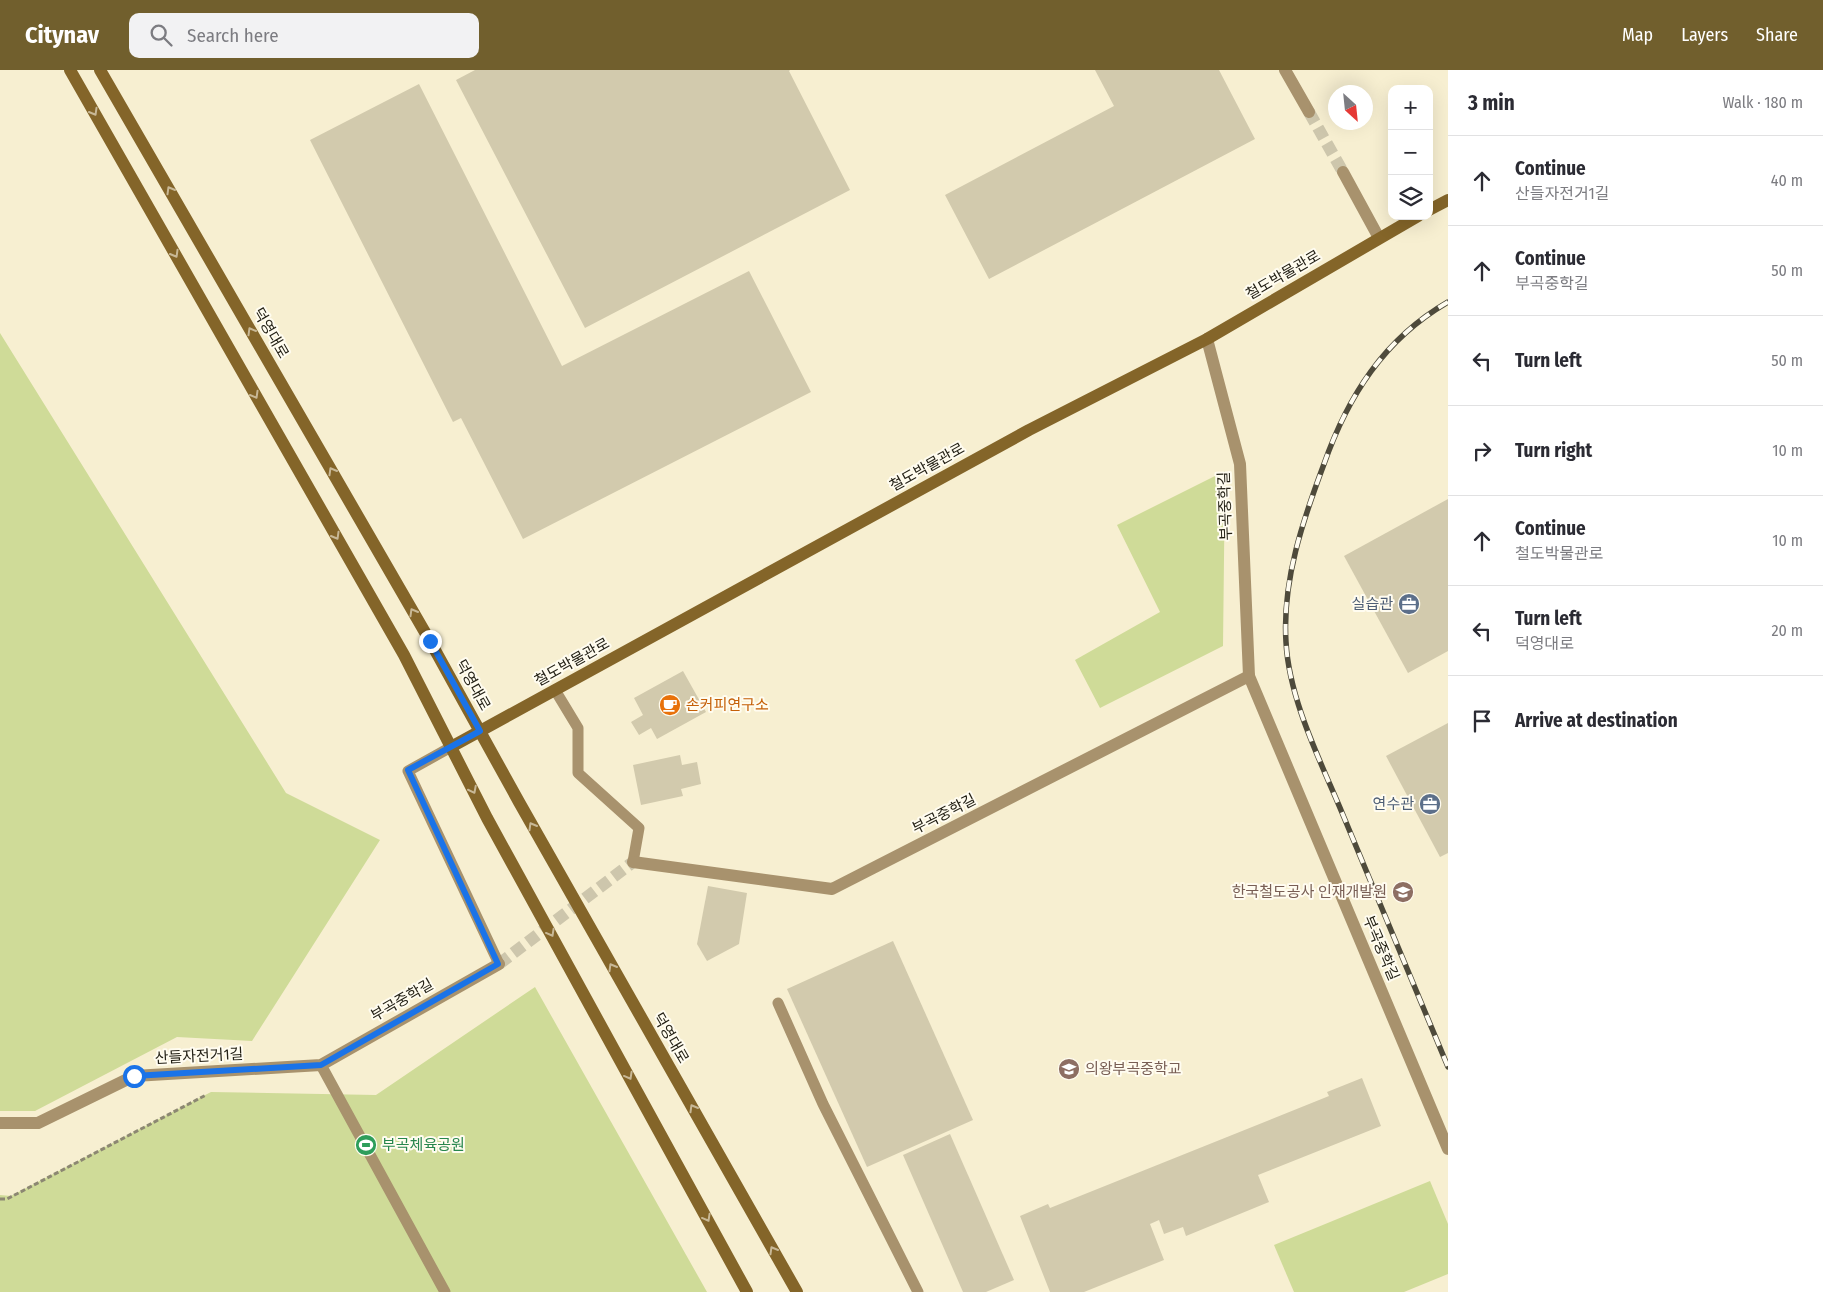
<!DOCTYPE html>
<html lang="en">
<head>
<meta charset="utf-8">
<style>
	body { margin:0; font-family:"Fira Sans Condensed","Noto Sans KR",sans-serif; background:#f2f2f3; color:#2b2b33 }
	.controls { position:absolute; right:15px; top:15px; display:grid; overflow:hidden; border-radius:10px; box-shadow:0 5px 20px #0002 }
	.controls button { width:45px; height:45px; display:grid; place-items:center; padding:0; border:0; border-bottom:1px solid #e1e1e2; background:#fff; color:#2b2b33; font:25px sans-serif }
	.compass { position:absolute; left:1328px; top:15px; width:45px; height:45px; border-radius:50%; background:#fff; box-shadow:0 5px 20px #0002; rotate:153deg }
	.stop { position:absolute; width:15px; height:15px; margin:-11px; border:4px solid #1a73e8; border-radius:50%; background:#fff }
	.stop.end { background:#1a73e8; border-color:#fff; box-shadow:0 1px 5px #0008 }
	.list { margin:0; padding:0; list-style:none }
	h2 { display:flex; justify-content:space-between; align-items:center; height:65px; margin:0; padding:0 20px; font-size:21px }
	h2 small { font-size:16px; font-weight:400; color:#7c7c81 }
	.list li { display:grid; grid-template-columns:32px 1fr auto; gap:15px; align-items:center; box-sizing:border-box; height:90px; padding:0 20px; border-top:1px solid #e1e1e2 }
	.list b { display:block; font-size:19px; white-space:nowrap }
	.list p { margin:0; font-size:16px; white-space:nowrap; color:#7c7c81 }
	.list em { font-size:16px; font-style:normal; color:#7c7c81 }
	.icon { flex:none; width:28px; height:28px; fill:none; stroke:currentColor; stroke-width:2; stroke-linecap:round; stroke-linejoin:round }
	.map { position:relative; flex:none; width:1448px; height:1222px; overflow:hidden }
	header { display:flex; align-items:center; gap:30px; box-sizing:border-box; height:70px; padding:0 25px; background:#715f2d; color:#fff }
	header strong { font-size:24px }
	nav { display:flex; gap:28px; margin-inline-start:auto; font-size:18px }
	.search { width:350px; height:45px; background:#f2f2f3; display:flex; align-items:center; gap:12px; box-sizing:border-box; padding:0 18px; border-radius:10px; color:#7c7c81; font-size:19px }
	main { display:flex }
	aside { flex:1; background:#fff }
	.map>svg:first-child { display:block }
</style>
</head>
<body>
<header>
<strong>Citynav</strong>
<div class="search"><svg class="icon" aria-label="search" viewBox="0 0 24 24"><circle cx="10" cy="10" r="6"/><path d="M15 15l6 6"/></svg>Search here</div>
<nav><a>Map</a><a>Layers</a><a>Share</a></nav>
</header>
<main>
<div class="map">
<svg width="1448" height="1222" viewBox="0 0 1448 1222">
	<rect width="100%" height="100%" fill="#f7efd1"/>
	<!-- green -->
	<g fill="#cfdb98">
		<path d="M0,263l286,460 94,47 -128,201 -75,-4 -142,74h-35z"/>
		<path d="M1225,401l-2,175 -123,62 -25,-48 85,-48 -43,-87z"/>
		<path d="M535,917l172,305h-707v-97l11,1 200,-104 165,3z"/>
		<path d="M1430,1111l18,43v50l-44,18h-110l-20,-47z"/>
	</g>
	<!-- building -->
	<g fill="#d2caad">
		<path d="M475,0h315l-1,1 61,119 -265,138 -129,-248z"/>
		<path d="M1095,0h124l36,69 -266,140 -44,-84 169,-89z"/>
		<path d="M419,14l143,282 187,-95 62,121 -288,147 -62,-121 -8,4 -143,-282z"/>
		<path d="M1448,429v152l-40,22 -64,-117z"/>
		<path d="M683,601l23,41 -49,27 -6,-11 -12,7 -8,-13 12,-7 -9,-17z"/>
		<path d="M1448,653v130l-8,4 -54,-101z"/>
		<path d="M680,685l2,10 15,-3 4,22 -20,5 2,7 -42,9 -8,-40z"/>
		<path d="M708,816l39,7 -8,51 -32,17 -10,-17z"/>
		<path d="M893,871l80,179 -106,47 -80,-178z"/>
		<path d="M1362,1008l19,48 -123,49 11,27 -83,34 -3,-9 -19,7 -5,-14 -9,4 14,36 -80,32h-34l-30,-76 28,-12 2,4 279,-112 -2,-4z"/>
		<path d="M950,1064l64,146 -28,12h-23l-60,-137z"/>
	</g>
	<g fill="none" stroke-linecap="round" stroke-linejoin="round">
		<!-- street-tunnel -->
		<g stroke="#cdc6ac" stroke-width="12" stroke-dasharray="12 6" stroke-linecap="butt">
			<path d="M1309,42l34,60"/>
			<path d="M499,894l134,-102"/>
		</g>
		<!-- path -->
		<path stroke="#8c8772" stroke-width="3" stroke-dasharray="5 2.5" stroke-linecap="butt" d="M0,1129h7l199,-104"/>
		<!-- lane -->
		<g stroke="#a8926d" stroke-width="11">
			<path d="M555,620l23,38v45l61,55 -6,34"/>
			<path d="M451,677l-43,24 91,193"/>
			<path d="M778,933l45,101 95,188"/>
			<path d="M321,995l124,227"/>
		</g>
		<!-- street -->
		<g stroke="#a8926d" stroke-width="12">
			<path d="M1285,0l24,42"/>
			<path d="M1343,102l36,66"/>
			<path d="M1207,269l33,125 9,212 199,473"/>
			<path d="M633,792l199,27 417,-213"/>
			<path d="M0,1053h38l96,-47 187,-11 178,-101"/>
		</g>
		<!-- secondary -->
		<g stroke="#846529" stroke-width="12">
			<path d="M70,0l334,585 83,163 260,474"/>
			<path d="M100,0l330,571 89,161 278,490"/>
			<path d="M1429,140l19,-10"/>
			<path d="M451,677l578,-317 178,-91 211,-123"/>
		</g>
		<!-- rail casing -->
		<g stroke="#4e4a3b" stroke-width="5.5">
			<path id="rail" d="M1448,232c-64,37 -100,94 -124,162 -21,56 -42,117 -38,178 3,58 35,120 57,173 35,84 70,168 105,252"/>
		</g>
		<!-- rail -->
		<use href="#rail" stroke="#fffcf0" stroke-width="4" stroke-dasharray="11" stroke-linecap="butt"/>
	</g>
	<!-- one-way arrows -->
	<defs><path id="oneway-chevron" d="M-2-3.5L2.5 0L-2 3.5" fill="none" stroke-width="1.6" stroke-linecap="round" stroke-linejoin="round" transform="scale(1.25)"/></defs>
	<g stroke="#c8b896">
		<use href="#oneway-chevron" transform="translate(94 42) rotate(60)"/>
		<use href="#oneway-chevron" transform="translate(170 120) rotate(-120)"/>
		<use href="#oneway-chevron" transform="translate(175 184) rotate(60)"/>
		<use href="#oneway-chevron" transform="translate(251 261) rotate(-120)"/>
		<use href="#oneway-chevron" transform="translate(255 325) rotate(60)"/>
		<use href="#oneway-chevron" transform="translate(332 401) rotate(-120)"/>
		<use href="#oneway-chevron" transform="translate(336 466) rotate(60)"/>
		<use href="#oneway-chevron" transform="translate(413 542) rotate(-120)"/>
		<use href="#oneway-chevron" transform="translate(473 720) rotate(63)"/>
		<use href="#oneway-chevron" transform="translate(532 756) rotate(-120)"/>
		<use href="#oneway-chevron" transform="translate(551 863) rotate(61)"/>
		<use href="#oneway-chevron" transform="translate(612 897) rotate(-120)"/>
		<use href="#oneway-chevron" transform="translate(629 1006) rotate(61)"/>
		<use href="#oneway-chevron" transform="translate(693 1038) rotate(-120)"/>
		<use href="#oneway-chevron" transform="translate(707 1148) rotate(61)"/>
		<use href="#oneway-chevron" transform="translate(773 1180) rotate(-120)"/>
	</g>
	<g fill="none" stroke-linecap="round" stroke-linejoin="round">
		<!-- route -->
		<path stroke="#1a73e8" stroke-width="6" d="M134,1006l187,-11 177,-101 -90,-194 72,-39 -50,-90"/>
	</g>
	<!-- icons -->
	<defs>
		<g id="office-disc" transform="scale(1.125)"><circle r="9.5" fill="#5c6f8a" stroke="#fffcf0"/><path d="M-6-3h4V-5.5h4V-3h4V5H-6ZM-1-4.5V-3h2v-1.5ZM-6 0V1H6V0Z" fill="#fff"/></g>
		<g id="cafe-disc" transform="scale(1.125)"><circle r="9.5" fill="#e8710a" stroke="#fffcf0"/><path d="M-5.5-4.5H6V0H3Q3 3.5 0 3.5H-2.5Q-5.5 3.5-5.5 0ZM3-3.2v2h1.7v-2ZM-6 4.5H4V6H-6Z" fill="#fff"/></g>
		<g id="university-disc" transform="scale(1.125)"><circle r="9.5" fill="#8d6e63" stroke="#fffcf0"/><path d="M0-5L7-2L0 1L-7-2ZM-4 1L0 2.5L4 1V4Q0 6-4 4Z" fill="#fff"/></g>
		<g id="school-disc" transform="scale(1.125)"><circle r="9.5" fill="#8d6e63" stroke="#fffcf0"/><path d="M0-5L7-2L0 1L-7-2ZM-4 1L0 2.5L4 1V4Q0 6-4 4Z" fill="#fff"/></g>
		<g id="stadium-disc" transform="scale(1.125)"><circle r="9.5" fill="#2e9e5b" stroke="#fffcf0"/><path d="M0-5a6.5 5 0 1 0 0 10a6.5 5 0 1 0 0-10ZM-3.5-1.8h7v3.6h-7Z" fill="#fff"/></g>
	</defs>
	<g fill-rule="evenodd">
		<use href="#office-disc" x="1409" y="534"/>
		<use href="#cafe-disc" x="670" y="635"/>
		<use href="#office-disc" x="1430" y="734"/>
		<use href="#university-disc" x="1403" y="822"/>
		<use href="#school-disc" x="1069" y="999"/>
		<use href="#stadium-disc" x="366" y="1075"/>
	</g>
	<g text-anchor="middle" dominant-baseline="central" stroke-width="4" stroke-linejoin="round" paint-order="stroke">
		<!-- street labels -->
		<g font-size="15" fill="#242116" stroke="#fffcf0">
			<text transform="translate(1283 205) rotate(-30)">철도박물관로</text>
			<text transform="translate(271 263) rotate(60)">덕영대로</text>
			<text transform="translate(927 397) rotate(-29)">철도박물관로</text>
			<text transform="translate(1225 436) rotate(-92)">부곡중학길</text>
			<text transform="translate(572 592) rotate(-29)">철도박물관로</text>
			<text transform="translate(473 615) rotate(61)">덕영대로</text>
			<text transform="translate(944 744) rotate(-27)">부곡중학길</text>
			<text transform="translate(1381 878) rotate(67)">부곡중학길</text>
			<text transform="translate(402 930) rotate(-30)">부곡중학길</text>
			<text transform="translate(671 968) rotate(60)">덕영대로</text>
			<text transform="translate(199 986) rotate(-3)">산들자전거1길</text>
		</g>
		<!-- service labels -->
		<g font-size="15" fill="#4e5e75" stroke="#fffcf0" text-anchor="end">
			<text x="1393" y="534">실습관</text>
			<text x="1414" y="734">연수관</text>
		</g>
		<!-- food labels -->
		<g font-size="15" fill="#c56008" stroke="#fffcf0" text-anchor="start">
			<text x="686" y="635">손커피연구소</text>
		</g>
		<!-- education labels -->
		<g font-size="15" fill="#785e54" stroke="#fffcf0" text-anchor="end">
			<text x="1387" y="822">한국철도공사 인재개발원</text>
			<text x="1085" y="999" text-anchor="start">의왕부곡중학교</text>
		</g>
		<!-- leisure labels -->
		<g font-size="15" fill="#27864d" stroke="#fffcf0" text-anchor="start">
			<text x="382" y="1075">부곡체육공원</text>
		</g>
	</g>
</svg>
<div class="controls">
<button>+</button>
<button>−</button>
<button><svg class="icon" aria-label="layers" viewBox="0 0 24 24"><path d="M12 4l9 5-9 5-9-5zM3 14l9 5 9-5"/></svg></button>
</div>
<svg class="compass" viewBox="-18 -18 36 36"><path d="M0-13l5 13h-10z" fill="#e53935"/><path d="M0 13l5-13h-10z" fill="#7c7c81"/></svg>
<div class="stop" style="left:134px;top:1006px"></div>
<div class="stop end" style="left:430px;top:571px"></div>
</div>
<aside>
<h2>3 min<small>Walk · 180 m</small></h2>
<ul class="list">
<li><svg class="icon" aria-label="ahead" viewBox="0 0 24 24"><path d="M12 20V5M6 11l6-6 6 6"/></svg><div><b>Continue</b><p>산들자전거1길</p></div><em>40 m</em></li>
<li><svg class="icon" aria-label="ahead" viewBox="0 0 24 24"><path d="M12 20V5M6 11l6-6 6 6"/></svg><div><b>Continue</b><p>부곡중학길</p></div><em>50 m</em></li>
<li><svg class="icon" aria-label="left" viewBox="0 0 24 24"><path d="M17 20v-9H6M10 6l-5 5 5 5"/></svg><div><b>Turn left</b></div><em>50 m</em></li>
<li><svg class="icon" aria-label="right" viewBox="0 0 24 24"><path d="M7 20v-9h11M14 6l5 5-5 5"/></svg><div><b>Turn right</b></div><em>10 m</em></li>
<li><svg class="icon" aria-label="ahead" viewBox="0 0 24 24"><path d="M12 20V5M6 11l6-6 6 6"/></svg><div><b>Continue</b><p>철도박물관로</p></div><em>10 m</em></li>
<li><svg class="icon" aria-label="left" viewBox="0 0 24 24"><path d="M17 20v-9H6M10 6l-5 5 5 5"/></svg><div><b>Turn left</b><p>덕영대로</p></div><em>20 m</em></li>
<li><svg class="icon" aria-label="arrive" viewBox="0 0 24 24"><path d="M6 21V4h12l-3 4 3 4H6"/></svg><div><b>Arrive at destination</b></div></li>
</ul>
</aside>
</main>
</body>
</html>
